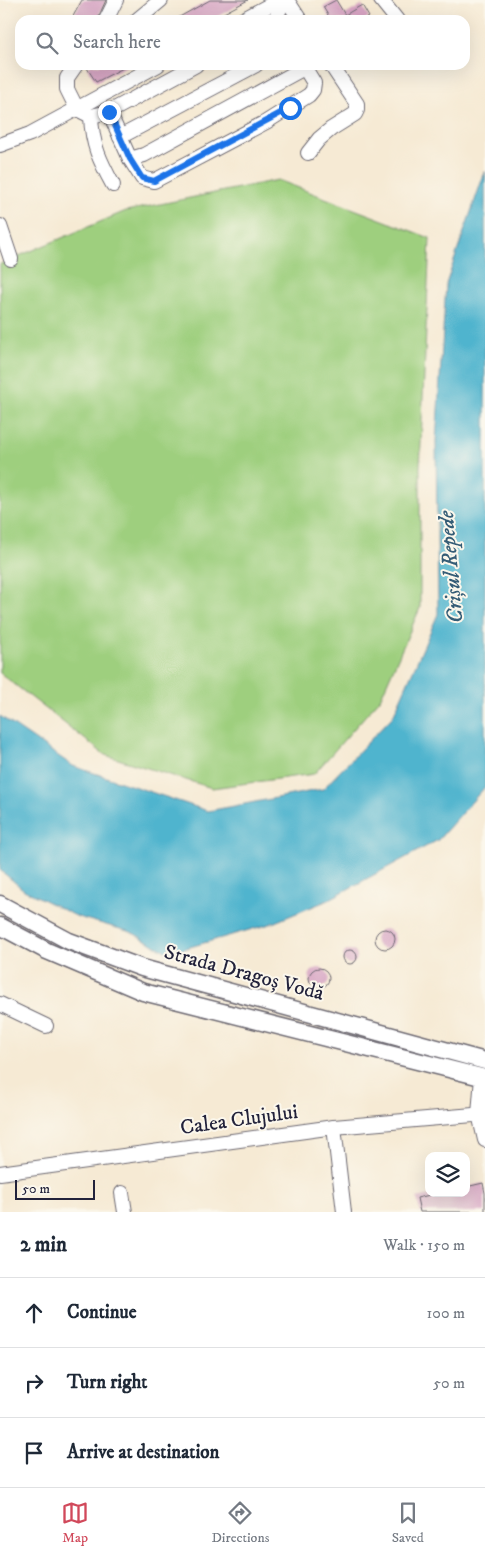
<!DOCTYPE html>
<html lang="en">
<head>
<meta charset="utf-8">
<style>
	body { margin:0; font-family:"IM FELL DW Pica",serif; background:#f6f6f7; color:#1f2937 }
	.controls { position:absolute; right:15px; bottom:15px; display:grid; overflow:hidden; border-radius:10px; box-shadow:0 5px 20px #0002 }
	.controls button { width:45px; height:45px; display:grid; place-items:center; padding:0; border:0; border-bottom:1px solid #e0e1e3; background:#fff; color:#1f2937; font:25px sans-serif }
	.scale { position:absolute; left:15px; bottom:12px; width:80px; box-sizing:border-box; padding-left:5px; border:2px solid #22223b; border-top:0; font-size:14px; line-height:18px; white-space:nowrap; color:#22223b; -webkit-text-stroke:4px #fbf7ec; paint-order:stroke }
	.stop { position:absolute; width:15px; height:15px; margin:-11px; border:4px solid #1a73e8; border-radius:50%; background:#fff }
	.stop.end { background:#1a73e8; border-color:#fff; box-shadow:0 1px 5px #0008 }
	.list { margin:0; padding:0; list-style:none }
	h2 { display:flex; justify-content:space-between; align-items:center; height:65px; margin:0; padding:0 20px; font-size:21px }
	h2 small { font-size:16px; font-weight:400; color:#747a83 }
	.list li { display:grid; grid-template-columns:32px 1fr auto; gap:15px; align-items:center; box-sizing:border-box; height:70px; padding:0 20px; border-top:1px solid #e0e1e3 }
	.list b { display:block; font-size:19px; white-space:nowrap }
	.list em { font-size:16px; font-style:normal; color:#747a83 }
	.icon { flex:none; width:28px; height:28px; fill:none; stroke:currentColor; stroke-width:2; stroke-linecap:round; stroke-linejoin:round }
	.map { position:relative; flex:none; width:485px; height:1212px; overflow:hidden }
	.search { position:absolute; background:#fff; box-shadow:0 5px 20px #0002; left:15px; right:15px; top:15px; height:55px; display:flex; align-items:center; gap:12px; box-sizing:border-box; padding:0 18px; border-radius:15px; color:#747a83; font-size:19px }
	.sheet { height:275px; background:#fff }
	nav { display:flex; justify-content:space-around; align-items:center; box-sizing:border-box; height:70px; border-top:1px solid #e0e1e3; background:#fff; font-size:14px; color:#747a83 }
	nav a { display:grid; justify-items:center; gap:2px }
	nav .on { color:#d1495b }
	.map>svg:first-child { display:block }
</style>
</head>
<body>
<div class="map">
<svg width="485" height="1212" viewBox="0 0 485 1212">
	<rect width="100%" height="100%" fill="#fbf7ec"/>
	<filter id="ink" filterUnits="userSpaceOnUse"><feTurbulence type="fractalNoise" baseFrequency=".02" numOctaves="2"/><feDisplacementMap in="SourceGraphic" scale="10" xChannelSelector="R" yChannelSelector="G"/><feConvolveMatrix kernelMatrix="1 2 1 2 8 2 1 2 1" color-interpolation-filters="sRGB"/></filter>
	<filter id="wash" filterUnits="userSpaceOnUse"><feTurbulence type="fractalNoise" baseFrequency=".0096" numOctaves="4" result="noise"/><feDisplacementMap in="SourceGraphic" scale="20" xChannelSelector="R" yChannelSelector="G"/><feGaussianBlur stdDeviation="1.12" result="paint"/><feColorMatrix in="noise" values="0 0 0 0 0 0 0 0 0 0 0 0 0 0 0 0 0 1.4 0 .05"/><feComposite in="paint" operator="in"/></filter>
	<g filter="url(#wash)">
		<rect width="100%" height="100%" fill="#f6ead4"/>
		<!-- green -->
		<path fill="#9ecf7e" stroke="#60785c" d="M278,180l152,58 -10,228v142l-40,91 -66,75 -102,14 -107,-33 -105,-82v-409l126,-53z"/>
		<!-- water -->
		<path fill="#4fb4ce" stroke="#386b84" d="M485,171v616l-47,53 -112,61 -56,23 -101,29 -38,-21 -53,-15 -54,-27 -24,-20v-154l73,50 135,45 115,-22 70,-73 45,-102 -2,-173 10,-157z"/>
		<g id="blocks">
			<!-- building -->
			<g fill="#d6a3c2">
				<path d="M82,0h24l-9,20h-26z"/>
				<path d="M210,0h38l-37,20h-37z"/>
				<path d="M336,0l9,15 17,-10 7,12 -5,3h-33l-8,-13z"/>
				<path d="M92,65h37l-33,17 -9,-14z"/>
				<circle cx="385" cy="939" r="10"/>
				<circle cx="350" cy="957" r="7"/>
				<circle cx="319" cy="978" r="10"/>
				<path d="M483,1183l2,10v19h-65l-3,-14 21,-5h28v-6z"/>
			</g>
		</g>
	</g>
	<g filter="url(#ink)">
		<use href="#blocks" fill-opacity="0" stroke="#6c6871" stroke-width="1"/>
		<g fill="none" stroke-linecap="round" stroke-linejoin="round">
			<!-- minor casing -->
			<g stroke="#6c6871" stroke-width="16">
				<g id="minor">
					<path d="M287,0l13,20"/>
					<path d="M381,0l16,20"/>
					<path d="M106,20l10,-20"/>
					<path d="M137,20l24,-20"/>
					<path d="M242,20l37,-20"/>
					<path d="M275,20l9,-20"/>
					<path d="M76,65l-9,13v11l10,20 14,7 18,-4 87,-47"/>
					<path d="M109,112l21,47 12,19 12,3 112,-59 43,-27 4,-5 1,-7 -11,-18"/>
					<path d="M91,116c1,29 9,45 22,69"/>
					<path d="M120,137l136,-72"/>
					<path d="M0,145l30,-11 128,-69"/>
					<path d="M308,153l11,-14 12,-10 24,-15 2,-4v-6l-26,-39"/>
					<path d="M130,159l14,-4 160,-87"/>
					<path d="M0,226l11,33"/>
					<path d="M0,1004l46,22"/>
					<path d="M482,1077l-3,37 6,26"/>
					<path d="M334,1127l10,85"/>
					<path d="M0,1173l334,-46 151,-13"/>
					<path d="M122,1193l3,19"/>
				</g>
			</g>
			<!-- major casing -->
			<g stroke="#6c6871" stroke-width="19">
				<g id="major">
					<path d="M0,904l69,37 73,27 343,93"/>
					<path d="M0,926l47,25 96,41 342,86"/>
				</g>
			</g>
			<!-- minor -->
			<use href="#minor" stroke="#fff" stroke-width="14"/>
			<!-- major -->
			<use href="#major" stroke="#fff" stroke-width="16"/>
		</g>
	</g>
	<g fill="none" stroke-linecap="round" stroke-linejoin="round" filter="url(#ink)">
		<!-- route -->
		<path stroke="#1a73e8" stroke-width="6" d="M109,112l21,47 12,19 12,3 136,-73"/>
	</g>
	<g text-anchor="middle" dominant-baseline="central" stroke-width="4" stroke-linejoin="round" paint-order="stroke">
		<!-- street labels -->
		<g font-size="21" fill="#22223b" stroke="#fbf7ec">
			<text transform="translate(244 973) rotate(15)">Strada Dragoș Vodă</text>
			<text transform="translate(239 1120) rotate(-8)">Calea Clujului</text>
		</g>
		<!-- water labels -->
		<g font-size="22" font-style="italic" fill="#345c76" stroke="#fbf7ec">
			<text transform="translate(451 567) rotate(-95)">Crișul Repede</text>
		</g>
	</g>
</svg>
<div class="controls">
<button><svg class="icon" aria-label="layers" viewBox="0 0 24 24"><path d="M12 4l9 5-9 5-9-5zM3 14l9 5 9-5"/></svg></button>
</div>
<div class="scale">50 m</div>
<div class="stop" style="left:290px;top:108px"></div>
<div class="stop end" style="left:109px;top:112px"></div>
<div class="search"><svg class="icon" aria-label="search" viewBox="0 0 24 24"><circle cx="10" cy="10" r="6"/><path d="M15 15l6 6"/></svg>Search here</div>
</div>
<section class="sheet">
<h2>2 min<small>Walk · 150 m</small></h2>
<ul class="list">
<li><svg class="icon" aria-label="ahead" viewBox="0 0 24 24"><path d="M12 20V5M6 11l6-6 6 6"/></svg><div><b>Continue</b></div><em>100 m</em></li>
<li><svg class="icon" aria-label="right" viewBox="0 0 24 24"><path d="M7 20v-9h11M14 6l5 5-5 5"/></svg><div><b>Turn right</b></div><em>50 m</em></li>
<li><svg class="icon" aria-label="arrive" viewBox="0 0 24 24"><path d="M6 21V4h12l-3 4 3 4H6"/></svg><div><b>Arrive at destination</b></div></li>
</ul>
</section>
<nav>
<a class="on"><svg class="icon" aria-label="map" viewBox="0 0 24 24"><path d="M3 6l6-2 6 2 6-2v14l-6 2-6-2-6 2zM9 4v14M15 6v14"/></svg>Map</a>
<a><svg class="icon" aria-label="directions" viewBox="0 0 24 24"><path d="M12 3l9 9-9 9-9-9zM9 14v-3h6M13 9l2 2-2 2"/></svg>Directions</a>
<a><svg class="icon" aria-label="saved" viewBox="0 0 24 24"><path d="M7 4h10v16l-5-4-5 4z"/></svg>Saved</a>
</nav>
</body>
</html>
